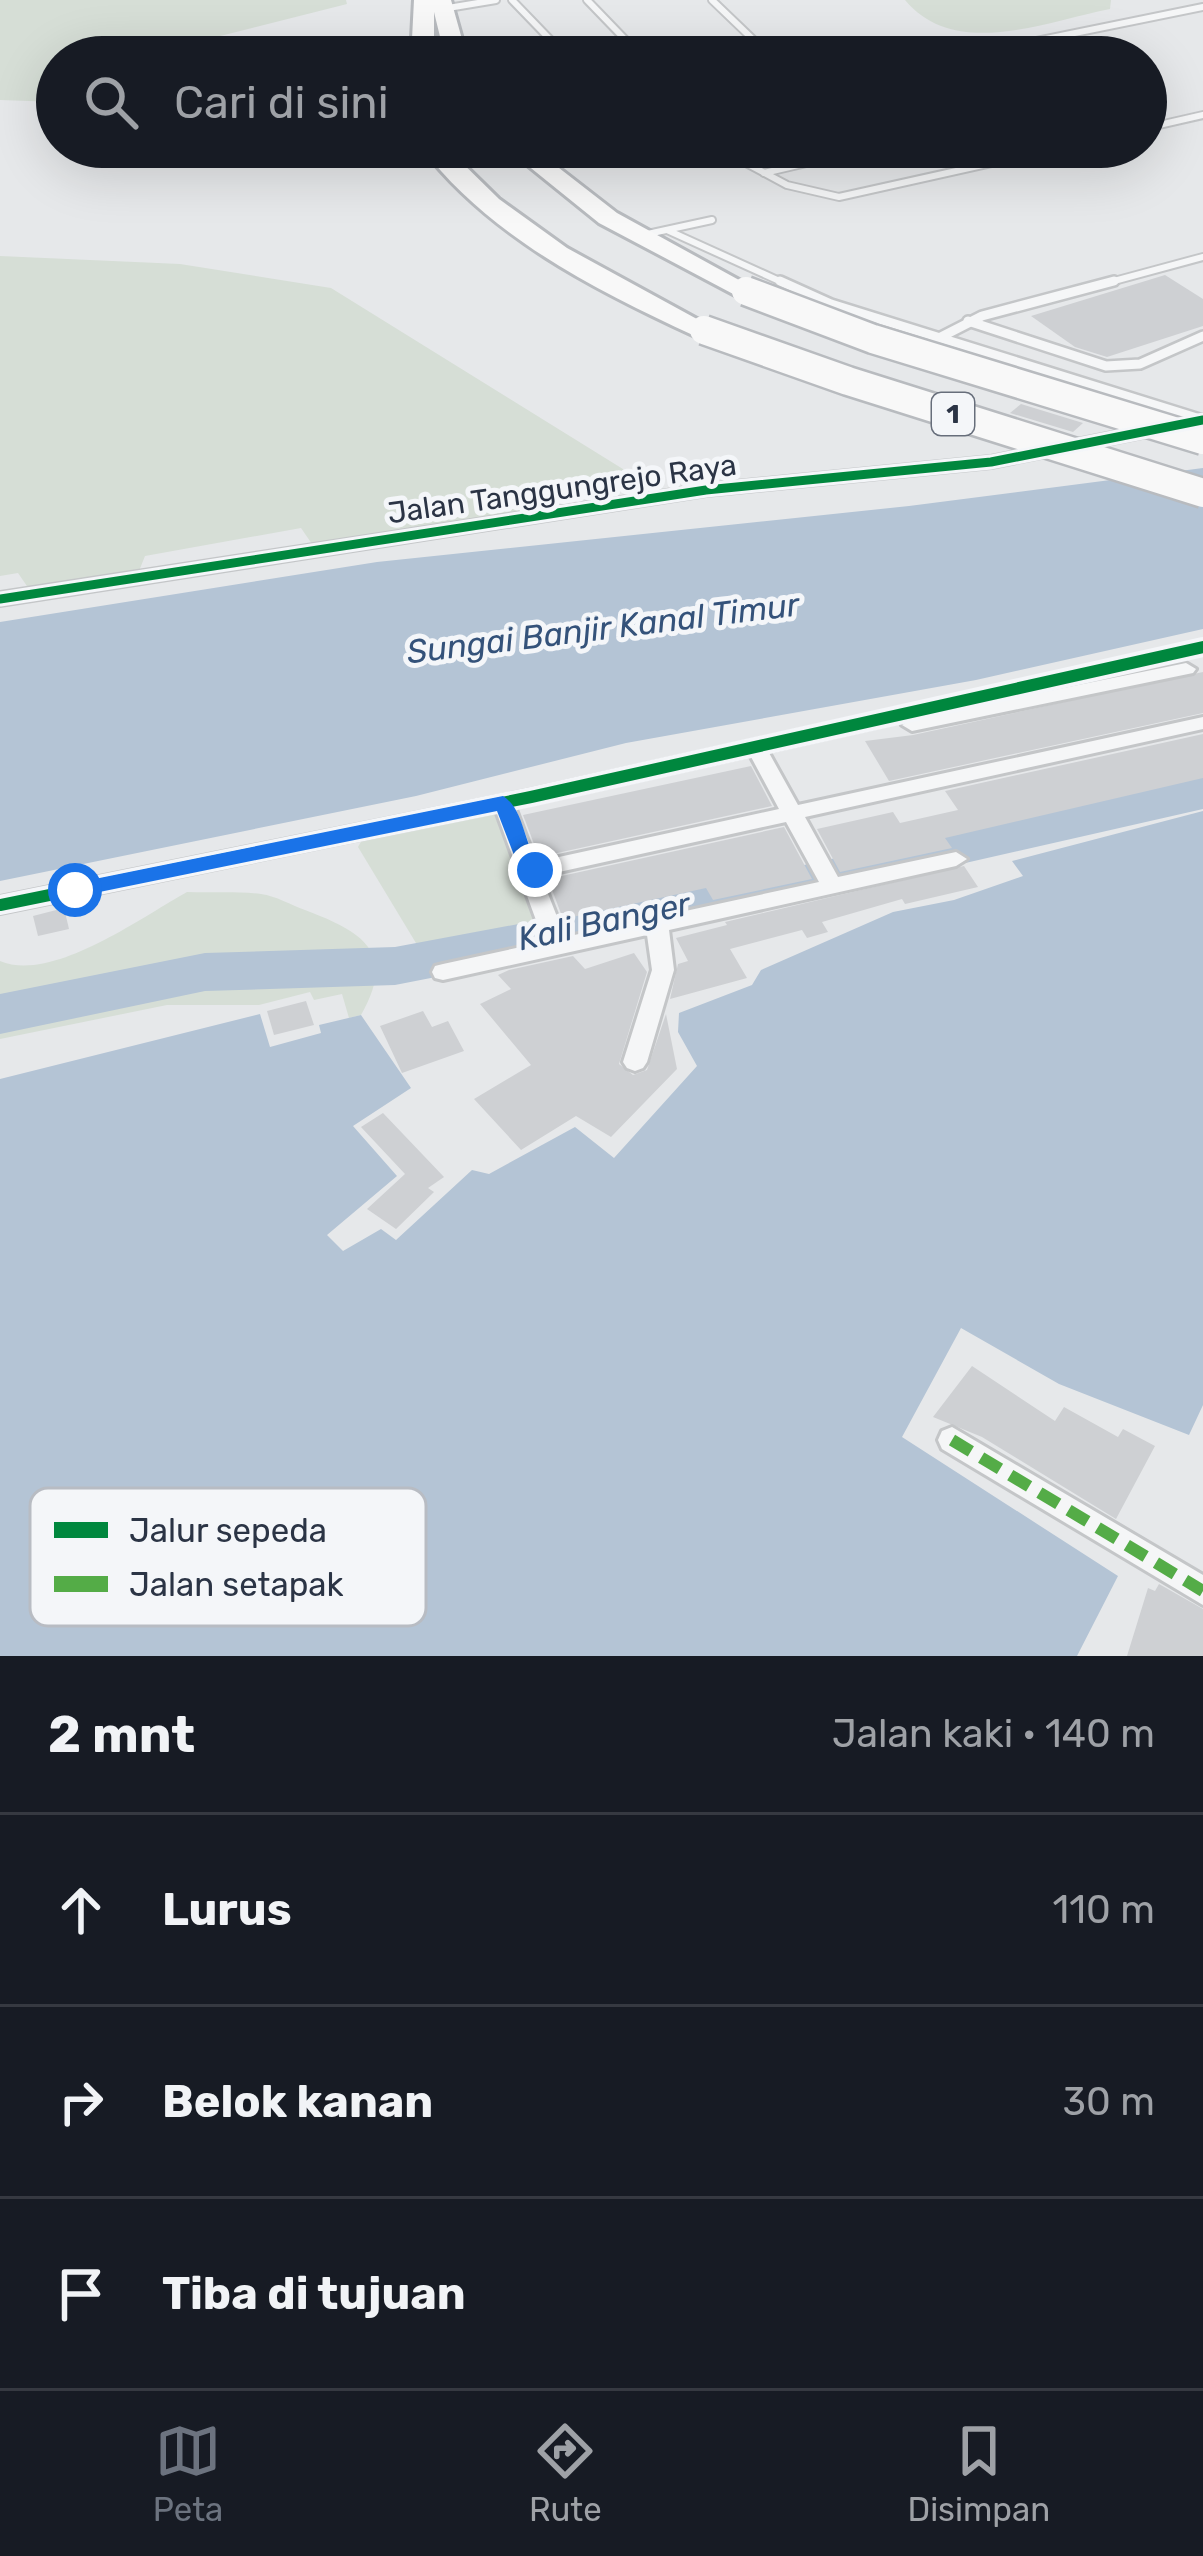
<!DOCTYPE html>
<html lang="id">
<head>
<meta charset="utf-8">
<style>
	body { margin:0; font-family:Rubik,sans-serif; background:#20242c; color:#f1f3f6 }
	.stop { position:absolute; width:36px; height:36px; margin:-27px; border:9px solid #1a73e8; border-radius:50%; background:#fff }
	.stop.end { background:#1a73e8; border-color:#fff; box-shadow:0 3px 12px #0008 }
	.list { margin:0; padding:0; list-style:none }
	h2 { display:flex; justify-content:space-between; align-items:center; height:156px; margin:0; padding:0 48px; font-size:51px }
	h2 small { font-size:39px; font-weight:400; color:#9ea1a6 }
	.list li { display:grid; grid-template-columns:78px 1fr auto; gap:36px; align-items:center; box-sizing:border-box; height:192px; padding:0 48px; border-top:3px solid #363941 }
	.list b { display:block; font-size:45px; white-space:nowrap }
	.list em { font-size:39px; font-style:normal; color:#9ea1a6 }
	.icon { flex:none; width:66px; height:66px; fill:none; stroke:currentColor; stroke-width:2; stroke-linecap:round; stroke-linejoin:round }
	.map { position:relative; flex:none; width:1203px; height:1656px; overflow:hidden }
	.search { position:absolute; background:#171b24; box-shadow:0 12px 48px #0002; left:36px; right:36px; top:36px; height:132px; display:flex; align-items:center; gap:30px; box-sizing:border-box; padding:0 42px; border-radius:66px; color:#9ea1a6; font-size:45px }
	.sheet { height:732px; background:#171b24 }
	nav { display:flex; justify-content:space-around; align-items:center; box-sizing:border-box; height:168px; border-top:3px solid #363941; background:#171b24; font-size:33px; color:#9ea1a6 }
	nav a { display:grid; justify-items:center; gap:6px }
	nav .on { color:#6c737f }
	.map>svg:first-child { display:block }
</style>
</head>
<body>
<div class="map">
<svg width="1203" height="1656" viewBox="0 0 1203 1656">
	<rect width="100%" height="100%" fill="#e6e8ea"/>
	<!-- green -->
	<g fill="#d6ded6">
		<path d="M0,0h346l1,4 -210,53h-80v45l-57,-2z"/>
		<path d="M905,0h206l-1,9c-66,13 -155,51 -205,-9z"/>
		<path d="M0,256l180,8 151,24 308,191 -110,18 -7,16 -210,31 -11,-16 -156,28 -6,15 -110,18 -11,-16 -18,3z"/>
		<path d="M493,811l47,122 -115,25 -67,-111 4,-7z"/>
		<path d="M187,892c24,1 50,-1 74,2 15,2 30,11 44,16 58,22 92,42 56,105l-12,3 -7,-24 -28,6 -4,-8 -51,13h-92l-167,34v-78c52,22 140,-43 187,-69z"/>
	</g>
	<!-- water -->
	<g fill="#b4c4d5">
		<path d="M1203,468v161l-227,51 -350,63 -210,53 -416,85v-259l377,-60 532,-56z"/>
		<path d="M1203,811v594l-14,30 -130,-51 -98,-56 -59,109 216,139 -41,80h-1077v-577l260,-65 10,33 51,-14 -2,-8 42,-10 50,73 -58,38 44,50 -70,59 16,16 38,-22 15,11 76,-70 17,4 86,-47 39,31 83,-92 -19,-34 1,-19 73,-28 9,-15 132,-58 61,-12 69,-24 -11,-15z"/>
	</g>
	<g fill="none" stroke-linecap="round" stroke-linejoin="round">
		<!-- river -->
		<path fill="#b4c4d5" fill-rule="evenodd" d="M1203,777v32l-567,129 -241,47 -190,6 -205,43v-40l205,-41 190,-6 241,-45z"/>
	</g>
	<!-- building -->
	<g fill="#ced0d3">
		<path d="M1165,275l38,24v27l-96,31 -32,-10 -44,-31z"/>
		<path d="M1021,404l62,19 -10,9 -63,-19z"/>
		<path d="M1203,672v41l-314,68 -24,-40 48,-6z"/>
		<path d="M1203,734v44l-258,60 7,10 -112,24 -23,-43 76,-17 7,11 58,-13 -13,-19z"/>
		<path d="M751,766l21,40 -233,51 -16,-42z"/>
		<path d="M784,827l28,52 -99,21 -7,-12 -143,31 -15,-40z"/>
		<path d="M964,866l14,21 -73,17 -3,-5 -80,23 6,10 -21,6 -5,-8 -72,19 17,29 -77,21 8,-35 10,-3 -12,-23 51,-13 -2,-3z"/>
		<path d="M64,908l5,21 -31,7 -5,-20z"/>
		<path d="M634,953l13,19 -28,92 14,11 14,-5 19,-56 11,55 -66,68 -35,-21 -55,34 -47,-51 57,-34 -51,-61 31,-15 -13,-14 11,-5 64,-14 12,13z"/>
		<path d="M306,1001l8,24 -40,10 -7,-24z"/>
		<path d="M423,1011l9,16 16,-6 16,30 -62,22 -22,-47z"/>
		<path d="M383,1113l61,64 -16,11 6,4 -38,37 -29,-20 38,-35 -44,-47z"/>
		<path d="M972,1366l83,55 9,-14 54,30 5,-8 32,17 -39,73 -134,-82 -49,-20z"/>
		<path d="M1159,1584l44,25v47h-76l21,-68 7,3z"/>
	</g>
	<g fill="none" stroke-linecap="round" stroke-linejoin="round">
		<!-- lane-far1 casing -->
		<g stroke="#c4c6c8" stroke-width="10">
			<g id="lane-far1">
				<path d="M512,0l55,57"/>
				<path d="M587,0l55,57"/>
				<path d="M712,0l50,48 -35,9"/>
				<path d="M442,9l54,-9"/>
				<path d="M957,57l246,-50"/>
				<path d="M1146,128l57,-13"/>
				<path d="M716,147l71,38 52,12 225,-50"/>
				<path d="M764,173l111,-26"/>
				<path d="M667,230l119,54"/>
				<path d="M643,235l69,-15"/>
				<path d="M1103,284l100,-27"/>
			</g>
		</g>
		<!-- lane casing -->
		<g stroke="#c4c6c8" stroke-width="14">
			<g id="lane">
				<path d="M780,281l51,23 372,116"/>
				<path d="M968,321l138,45 34,-2 63,-28"/>
				<path d="M935,340l47,-24 132,-35"/>
			</g>
		</g>
		<!-- street casing -->
		<g stroke="#c4c6c8" stroke-width="6">
			<g id="street">
				<path d="M1203,415v10l-212,42 -285,28 -706,110v-12l706,-108 285,-28z"/>
				<path d="M1203,641v12l-435,98 30,54 405,-88v12l-398,88 33,60 118,-25 11,7 -11,7 -287,64 5,40 -27,92 -4,6 -8,3 -8,-3 -4,-6 29,-92 -5,-35 -204,45 -8,-2 -3,-6 3,-6 8,-2 101,-22 -48,-131 -496,102v-16l531,-107zM750,755l29,54 -243,53 -21,-55zM786,822l33,60 -254,55 -24,-61z"/>
				<path d="M1186,663l10,6 -3,4 -281,58 -10,-6 10,-6z"/>
				<path d="M952,1427l251,148v30l-261,-156 -4,-9 4,-9z"/>
			</g>
		</g>
		<!-- highway casing -->
		<g stroke="#b8bbbf" stroke-width="6">
			<g id="highway">
				<path d="M414,0h37l16,57h-22l-11,-45v27l-12,18h-22l12,-18z"/>
				<path d="M421,147h25l53,52 68,49 150,82 -13,8 -9,-2c-100,-46 -206,-100 -274,-189z"/>
				<path d="M505,147h27l85,66 142,78 -13,8 -9,-3 -138,-73z"/>
			</g>
		</g>
		<!-- lane-far1 -->
		<use href="#lane-far1" stroke="#f5f6f7" stroke-width="6"/>
		<!-- lane -->
		<use href="#lane" stroke="#f5f6f7" stroke-width="9"/>
		<!-- street -->
		<use href="#street" fill="#f5f6f7" fill-rule="evenodd"/>
		<!-- highway -->
		<use href="#highway" fill="#f8f8f8" fill-rule="evenodd"/>
		<!-- highway-bridge casing -->
		<g stroke="#b8bbbf" stroke-width="33" stroke-linecap="butt">
			<g id="highway-bridge">
				<path d="M746,291l127,48 330,101"/>
				<path d="M704,330l144,51 355,112"/>
			</g>
		</g>
		<!-- highway-bridge -->
		<use href="#highway-bridge" stroke="#f8f8f8" stroke-width="28"/>
		<!-- quiet -->
		<path stroke="#54ac47" stroke-width="12" stroke-dasharray="22 12" stroke-linecap="butt" d="M952,1440l251,151"/>
		<!-- cycleway-far1 casing -->
		<g stroke="#f4f6f9" stroke-width="15">
			<path id="cycleway-far1" d="M0,599l706,-109 285,-28 212,-42"/>
		</g>
		<!-- cycleway casing -->
		<g stroke="#f4f6f9" stroke-width="20">
			<path id="cycleway" d="M0,905l531,-108 672,-150"/>
		</g>
		<!-- cycleway-far1 -->
		<use href="#cycleway-far1" stroke="#00873e" stroke-width="9"/>
		<!-- cycleway -->
		<use href="#cycleway" stroke="#00873e" stroke-width="12"/>
	</g>
	<!-- route -->
	<path fill="#1a73e8" d="M503,796c24,15 20,57 42,74l-3,5 -20,1 -25,-65 -422,86 -10,-7 10,-7z"/>
	<g text-anchor="middle" dominant-baseline="central" stroke-width="10" stroke-linejoin="round" paint-order="stroke">
		<!-- shield labels -->
		<rect fill="#f4f6f9" stroke="#676e7b" stroke-width="3" x="932" y="393" width="42" height="42" rx="9"/>
		<g font-size="27" font-weight="bold" fill="#2b3445">
			<text x="953" y="414">1</text>
		</g>
		<!-- street labels -->
		<g font-size="30" fill="#2b3445" stroke="#f4f6f9">
			<text transform="translate(562 489) rotate(-8)">Jalan Tanggungrejo Raya</text>
		</g>
		<!-- water labels -->
		<g font-size="33" font-style="italic" fill="#34527a" stroke="#f4f6f9">
			<text transform="translate(603 628) rotate(-7)">Sungai Banjir Kanal Timur</text>
			<text transform="translate(604 921) rotate(-12)">Kali Banger</text>
		</g>
	</g>
	<!-- legend -->
	<rect x="30" y="1488" width="396" height="138" rx="18" fill="#f4f6f9" stroke="#b8bcc3" stroke-width="3"/>
	<rect x="54" y="1522" width="54" height="16" fill="#00873e"/>
	<rect x="54" y="1576" width="54" height="16" fill="#54ac47"/>
	<g font-size="33" fill="#2b3445">
		<text x="129" y="1542">Jalur sepeda</text>
		<text x="129" y="1596">Jalan setapak</text>
	</g>
</svg>
<div class="stop" style="left:75px;top:890px"></div>
<div class="stop end" style="left:535px;top:870px"></div>
<div class="search"><svg class="icon" aria-label="search" viewBox="0 0 24 24"><circle cx="10" cy="10" r="6"/><path d="M15 15l6 6"/></svg>Cari di sini</div>
</div>
<section class="sheet">
<h2>2 mnt<small>Jalan kaki · 140 m</small></h2>
<ul class="list">
<li><svg class="icon" aria-label="ahead" viewBox="0 0 24 24"><path d="M12 20V5M6 11l6-6 6 6"/></svg><div><b>Lurus</b></div><em>110 m</em></li>
<li><svg class="icon" aria-label="right" viewBox="0 0 24 24"><path d="M7 20v-9h11M14 6l5 5-5 5"/></svg><div><b>Belok kanan</b></div><em>30 m</em></li>
<li><svg class="icon" aria-label="arrive" viewBox="0 0 24 24"><path d="M6 21V4h12l-3 4 3 4H6"/></svg><div><b>Tiba di tujuan</b></div></li>
</ul>
</section>
<nav>
<a class="on"><svg class="icon" aria-label="map" viewBox="0 0 24 24"><path d="M3 6l6-2 6 2 6-2v14l-6 2-6-2-6 2zM9 4v14M15 6v14"/></svg>Peta</a>
<a><svg class="icon" aria-label="directions" viewBox="0 0 24 24"><path d="M12 3l9 9-9 9-9-9zM9 14v-3h6M13 9l2 2-2 2"/></svg>Rute</a>
<a><svg class="icon" aria-label="saved" viewBox="0 0 24 24"><path d="M7 4h10v16l-5-4-5 4z"/></svg>Disimpan</a>
</nav>
</body>
</html>
